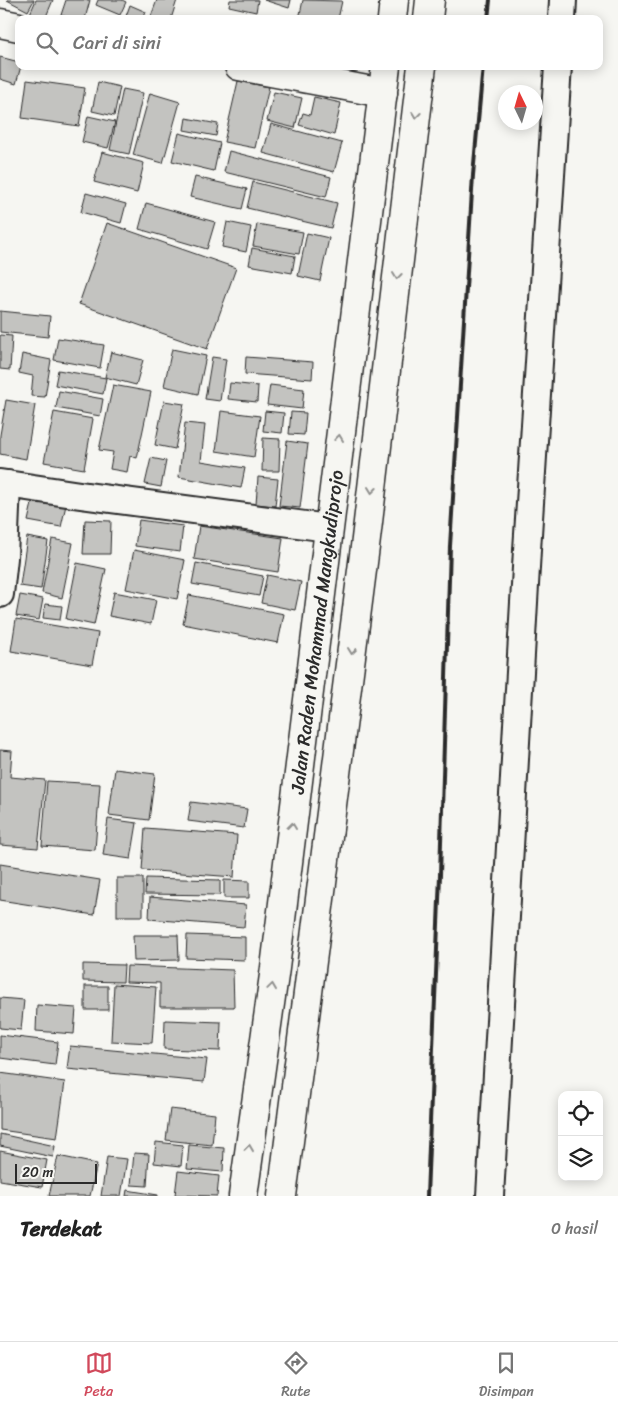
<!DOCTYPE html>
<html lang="id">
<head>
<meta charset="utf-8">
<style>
	body { margin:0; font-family:Sriracha,sans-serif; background:#f6f6f6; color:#222 }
	.controls { position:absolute; right:15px; bottom:15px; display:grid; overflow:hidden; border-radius:10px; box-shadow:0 2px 12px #0003 }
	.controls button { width:45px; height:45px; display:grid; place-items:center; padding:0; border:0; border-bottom:1px solid #e0e0e0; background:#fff; color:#222; font:25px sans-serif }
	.compass { position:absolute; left:498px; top:85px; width:45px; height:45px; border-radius:50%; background:#fff; box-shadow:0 2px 12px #0003; rotate:355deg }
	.scale { position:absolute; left:15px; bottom:12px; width:82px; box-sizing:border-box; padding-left:5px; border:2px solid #2b2b2b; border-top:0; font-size:14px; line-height:18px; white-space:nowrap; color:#2b2b2b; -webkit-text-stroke:4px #f6f6f2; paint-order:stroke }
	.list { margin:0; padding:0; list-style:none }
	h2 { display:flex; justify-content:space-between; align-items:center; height:65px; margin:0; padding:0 20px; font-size:21px }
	h2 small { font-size:16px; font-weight:400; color:#767676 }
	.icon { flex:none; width:28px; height:28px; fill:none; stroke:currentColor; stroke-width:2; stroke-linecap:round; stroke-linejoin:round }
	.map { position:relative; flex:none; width:618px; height:1196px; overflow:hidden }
	.search { position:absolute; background:#fff; box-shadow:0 2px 12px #0003; left:15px; right:15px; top:15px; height:55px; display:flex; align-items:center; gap:12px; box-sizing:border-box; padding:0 18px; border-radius:10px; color:#767676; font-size:19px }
	.sheet { height:145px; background:#fff }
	nav { display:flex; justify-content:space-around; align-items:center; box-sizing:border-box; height:70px; border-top:1px solid #e0e0e0; background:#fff; font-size:14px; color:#767676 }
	nav a { display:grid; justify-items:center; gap:2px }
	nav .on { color:#d1495b }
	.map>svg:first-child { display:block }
</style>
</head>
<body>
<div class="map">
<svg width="618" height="1196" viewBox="0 0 618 1196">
	<rect width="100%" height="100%" fill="#f6f6f2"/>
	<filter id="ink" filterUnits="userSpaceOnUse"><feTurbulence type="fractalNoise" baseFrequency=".02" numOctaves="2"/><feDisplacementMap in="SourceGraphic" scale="10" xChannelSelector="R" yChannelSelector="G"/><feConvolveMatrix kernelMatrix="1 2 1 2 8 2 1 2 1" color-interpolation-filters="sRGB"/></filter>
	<g filter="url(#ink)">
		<!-- building -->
		<g fill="#c3c3c0" stroke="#2b2b2b">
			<path d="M7,0h27l-6,11z"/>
			<path d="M36,0h17l-8,19h-9l-7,-3z"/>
			<path d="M66,0h24l-5,19h-13l-11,-4z"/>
			<path d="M98,0h24l4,2 -6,13 -24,-10z"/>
			<path d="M157,0h20l-6,19h-21z"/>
			<path d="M230,0h28l-2,12 -27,-6z"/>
			<path d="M264,0h27l-2,8z"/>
			<path d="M303,0l39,1 -4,18h-39z"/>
			<path d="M130,5l16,7 -3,7h-18z"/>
			<path d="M231,15l13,4h-14z"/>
			<path d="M0,57l19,5v4h2l-5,18 -16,-5z"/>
			<path d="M297,66h52l-2,12z"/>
			<path d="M27,80l58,8 -6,38 -57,-8z"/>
			<path d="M238,81l31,6 -14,61 -31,-6z"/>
			<path d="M98,82l22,5 -6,29 -22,-5z"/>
			<path d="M123,89l20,4 -14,61 -19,-4z"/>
			<path d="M274,92l28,6 -7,30 -28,-7z"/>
			<path d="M150,93l30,9 -17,61 -30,-8z"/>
			<path d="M314,97l27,6 -7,32 -35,-10 4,-12 7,2z"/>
			<path d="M88,116l27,6 -7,26 -26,-6z"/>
			<path d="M186,118l32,6 -2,12 -32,-6z"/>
			<path d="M271,124l71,19 -8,29 -71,-19z"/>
			<path d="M179,133l41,10 -6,28 -42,-10z"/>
			<path d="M229,151l102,26 -5,20 -102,-25z"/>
			<path d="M102,152l42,11 -7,30 -43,-11z"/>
			<path d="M195,177l52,12 -5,20 -52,-12z"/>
			<path d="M253,182l84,21 -6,25 -84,-20z"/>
			<path d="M86,193l40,11 -5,19 -40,-11z"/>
			<path d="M146,203l69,19 -8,27 -68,-20z"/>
			<path d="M227,222l24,5 -5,25 -24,-5z"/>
			<path d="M107,223l129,45 -29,81 -128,-45z"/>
			<path d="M257,224l46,8 -4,22 -46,-8z"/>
			<path d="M307,233l22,5 -9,43 -22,-5z"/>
			<path d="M252,248l43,8 -3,17 -43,-8z"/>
			<path d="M0,311l50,5 -2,21 -48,-5z"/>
			<path d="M0,335l12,1 -2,34 -10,-1z"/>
			<path d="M58,338l46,7 -4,23 -46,-8z"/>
			<path d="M172,349l34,7 -8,38 -34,-8z"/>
			<path d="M111,352l32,8 -7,25 -31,-8z"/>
			<path d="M22,354l29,6 -6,37 -14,-1 2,-20 -14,-3z"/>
			<path d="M212,357l14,2 -6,42 -15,-2z"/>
			<path d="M246,357l67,5 -1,17 -67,-5z"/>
			<path d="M58,370l48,8 -3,16 -48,-9z"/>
			<path d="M230,383l28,3 -1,16 -29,-3z"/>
			<path d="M113,385l38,7 -14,66 -7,-2 -3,16 -17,-3 3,-17 -14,-2z"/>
			<path d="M270,385l34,4 -2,20 -35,-4z"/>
			<path d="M59,391l44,8 -3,17 -44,-8z"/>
			<path d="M6,400l29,5 -9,54 -26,-5v-19z"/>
			<path d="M164,401l20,3 -9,45 -20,-4z"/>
			<path d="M221,411l39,5 -6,41 -38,-6z"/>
			<path d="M265,411l19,2 -2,20 -19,-2z"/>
			<path d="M54,412l39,7 -9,50 -40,-7z"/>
			<path d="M291,412l15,1 -2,22 -15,-1z"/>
			<path d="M185,423l20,2 -4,36 44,7 -4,20 -62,-11z"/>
			<path d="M263,438l17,1 -1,32h-17z"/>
			<path d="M287,441l21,3 -8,64 -21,-2z"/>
			<path d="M151,458l15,3 -5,26 -16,-3z"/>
			<path d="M258,477l20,2 -3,27 -19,-2z"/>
			<path d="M33,499l33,6 -5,22 -33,-6z"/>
			<path d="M85,520l26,1 -1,33h-27z"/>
			<path d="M139,520l44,6 -3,26 -45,-6z"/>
			<path d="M199,526l84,12 -5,34 -84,-13z"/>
			<path d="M27,537l21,4 -7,48 -21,-3z"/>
			<path d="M52,539l21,4 -11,55 -20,-5z"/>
			<path d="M134,550l51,10 -8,39 -51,-10z"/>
			<path d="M77,563l29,6 -12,56 -28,-6z"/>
			<path d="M196,563l67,13 -4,20 -67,-12z"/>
			<path d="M267,575l34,7 -6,28 -34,-7z"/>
			<path d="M114,592l42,8 -5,24 -42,-8z"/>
			<path d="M20,595l23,4 -4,21 -23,-4z"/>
			<path d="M189,595l95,19 -6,29 -95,-19z"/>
			<path d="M45,604l17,2 -2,14 -17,-2z"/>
			<path d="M16,619l82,14 -6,32 -81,-14z"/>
			<path d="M0,750l12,1 -2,26 35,3 -7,68 -38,-3z"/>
			<path d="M115,769l40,5 -6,46 -40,-5z"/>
			<path d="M47,781l53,3 -5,66 -53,-4z"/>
			<path d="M191,802l56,7 -3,19 -56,-7z"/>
			<path d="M108,819l29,4 -6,36 -28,-4z"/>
			<path d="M145,828l92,7 -3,42 -92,-7z"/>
			<path d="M0,864l100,16 -6,35 -94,-15z"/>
			<rect x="117" y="878" width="26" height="38"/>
			<path d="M146,878l74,2v15l-75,-1z"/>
			<path d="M224,880l25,1v17h-25z"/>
			<path d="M150,897l96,8 -2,22 -95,-8z"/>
			<path d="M133,935h45l1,25 -45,1z"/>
			<path d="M187,935l58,2v23l-59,-2z"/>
			<path d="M83,964l41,1 -1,17 -40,-1z"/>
			<path d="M127,966l106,4 1,37h-74v-24l-34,-1z"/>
			<path d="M114,984l42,3 -4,56 -41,-2z"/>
			<rect x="85" y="986" width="23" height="24"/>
			<path d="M0,998l24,2 -3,30 -21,-2z"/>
			<path d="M37,1005l39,3 -2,26 -38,-3z"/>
			<path d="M165,1020l56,2 -1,29 -56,-2z"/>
			<path d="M0,1035l58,7 -3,23 -55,-7z"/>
			<path d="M70,1046l137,13 -3,23 -137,-13z"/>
			<path d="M0,1073l65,9 -8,56 -57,-8z"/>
			<path d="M170,1109l45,5 -3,31 -46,-5z"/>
			<path d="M0,1134l55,12 -2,11 -53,-11z"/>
			<path d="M156,1142l27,3 -2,21 -27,-3z"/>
			<path d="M189,1145l35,3 -1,24 -36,-3z"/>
			<path d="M0,1151l47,9 -5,27 -42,-7z"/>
			<path d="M134,1153l15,1 -2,32 -16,-1z"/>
			<path d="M58,1156l39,8 -7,32h-41z"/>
			<path d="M107,1157l20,2 -6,37h-20z"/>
			<path d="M178,1171l41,5 -2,20 -42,-1z"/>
			<path d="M127,1190l31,5v1h-32z"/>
		</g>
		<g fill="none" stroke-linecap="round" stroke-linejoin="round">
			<!-- minor casing -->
			<g stroke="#2b2b2b" stroke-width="30">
				<g id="minor">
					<path d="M562,19l1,-19"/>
					<path d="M0,483l80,12 248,33"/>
					<path d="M0,594l4,-36 3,-74"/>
					<path d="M490,1196l37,-646 31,-484"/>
				</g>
			</g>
			<!-- tertiary casing -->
			<g stroke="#2b2b2b" stroke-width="31">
				<g id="tertiary">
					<path d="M0,23l19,4"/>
					<path d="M239,66l144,27"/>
				</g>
			</g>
			<!-- trunk casing -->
			<g stroke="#2b2b2b" stroke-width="31">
				<g id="trunk">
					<path d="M392,19l2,-19"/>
					<path d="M428,19l2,-19"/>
					<path id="s1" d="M243,1196l32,-228 111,-902"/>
					<path d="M282,1196l84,-657 56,-473"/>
				</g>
			</g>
			<!-- minor -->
			<use href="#minor" stroke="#f6f6f2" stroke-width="26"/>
			<!-- tertiary -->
			<use href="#tertiary" stroke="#f6f6f2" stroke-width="28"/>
			<!-- trunk -->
			<use href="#trunk" stroke="#f6f6f2" stroke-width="28"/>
			<!-- rail -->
			<g stroke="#2b2b2b" stroke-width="4">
				<path d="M488,19l2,-19"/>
				<path d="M427,1196l13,-321 10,-329 23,-371 10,-109"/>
			</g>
		</g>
		<!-- one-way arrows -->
		<defs><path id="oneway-chevron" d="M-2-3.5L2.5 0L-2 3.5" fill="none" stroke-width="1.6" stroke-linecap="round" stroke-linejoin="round" transform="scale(1.25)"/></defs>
		<g stroke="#90908e">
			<use href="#oneway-chevron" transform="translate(416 115) rotate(97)"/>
			<use href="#oneway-chevron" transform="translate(397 276) rotate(97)"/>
			<use href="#oneway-chevron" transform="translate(339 438) rotate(-83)"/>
			<use href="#oneway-chevron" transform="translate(372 490) rotate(97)"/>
			<use href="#oneway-chevron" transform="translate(352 651) rotate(97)"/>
			<use href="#oneway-chevron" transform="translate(292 826) rotate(-83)"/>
			<use href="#oneway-chevron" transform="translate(272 987) rotate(-82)"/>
			<use href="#oneway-chevron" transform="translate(249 1148) rotate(-82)"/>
		</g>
	</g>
	<g text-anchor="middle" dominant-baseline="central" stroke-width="5" stroke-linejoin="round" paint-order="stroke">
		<!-- street labels -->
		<g font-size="19" fill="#2b2b2b" stroke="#f6f6f2">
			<text stroke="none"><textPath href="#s1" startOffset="569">Jalan Raden Mohammad Mangkudiprojo</textPath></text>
		</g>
	</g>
</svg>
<div class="controls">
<button><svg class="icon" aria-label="locate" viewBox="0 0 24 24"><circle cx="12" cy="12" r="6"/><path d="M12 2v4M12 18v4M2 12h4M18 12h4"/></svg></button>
<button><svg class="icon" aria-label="layers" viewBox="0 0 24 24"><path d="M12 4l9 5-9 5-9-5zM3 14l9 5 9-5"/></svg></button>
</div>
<svg class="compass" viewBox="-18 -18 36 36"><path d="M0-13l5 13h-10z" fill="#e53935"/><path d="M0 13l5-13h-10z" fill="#767676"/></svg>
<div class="scale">20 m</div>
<div class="search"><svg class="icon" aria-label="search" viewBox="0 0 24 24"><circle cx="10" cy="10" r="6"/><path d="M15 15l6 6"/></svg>Cari di sini</div>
</div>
<section class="sheet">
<h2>Terdekat<small>0 hasil</small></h2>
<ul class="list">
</ul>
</section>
<nav>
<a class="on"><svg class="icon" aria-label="map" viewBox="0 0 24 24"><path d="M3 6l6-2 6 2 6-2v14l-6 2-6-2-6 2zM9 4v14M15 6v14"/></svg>Peta</a>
<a><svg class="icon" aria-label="directions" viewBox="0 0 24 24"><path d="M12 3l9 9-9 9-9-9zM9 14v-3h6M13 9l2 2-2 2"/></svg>Rute</a>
<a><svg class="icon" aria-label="saved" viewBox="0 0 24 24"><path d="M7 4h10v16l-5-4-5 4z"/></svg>Disimpan</a>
</nav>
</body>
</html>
